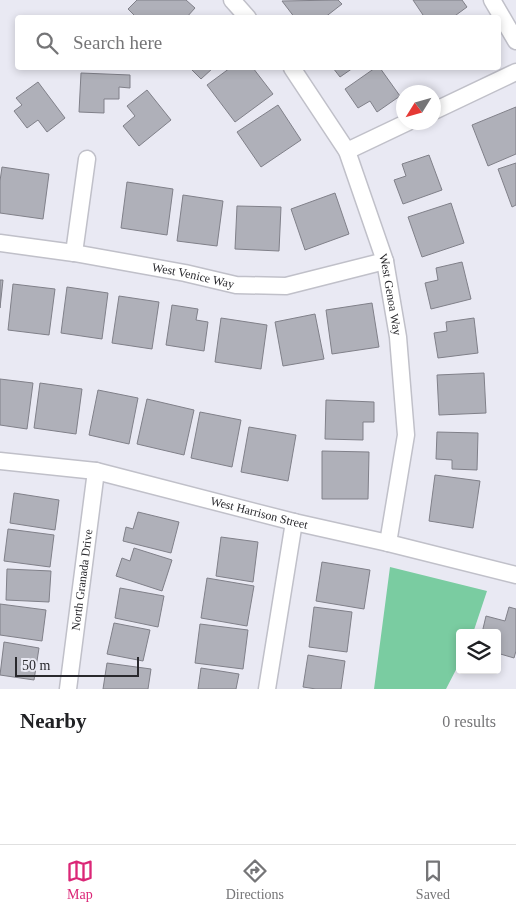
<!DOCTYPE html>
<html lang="en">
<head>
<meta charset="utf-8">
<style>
	body { margin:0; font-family:Georgia,serif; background:#f2f2f2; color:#202124 }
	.controls { position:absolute; right:15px; bottom:15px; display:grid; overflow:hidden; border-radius:5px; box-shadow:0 2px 8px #0003 }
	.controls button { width:45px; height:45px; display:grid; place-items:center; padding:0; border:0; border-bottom:1px solid #e0e0e0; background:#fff; color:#202124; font:25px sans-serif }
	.compass { position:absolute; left:396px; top:85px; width:45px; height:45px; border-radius:50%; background:#fff; box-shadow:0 2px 8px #0003; rotate:233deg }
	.scale { position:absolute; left:15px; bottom:12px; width:124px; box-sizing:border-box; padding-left:5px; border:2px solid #29292d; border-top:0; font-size:14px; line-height:18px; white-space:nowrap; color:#29292d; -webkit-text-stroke:4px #e9e9f3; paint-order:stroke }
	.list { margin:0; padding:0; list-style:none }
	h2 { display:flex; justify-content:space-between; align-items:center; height:65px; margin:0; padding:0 20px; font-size:21px }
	h2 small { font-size:16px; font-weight:400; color:#757577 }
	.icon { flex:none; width:28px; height:28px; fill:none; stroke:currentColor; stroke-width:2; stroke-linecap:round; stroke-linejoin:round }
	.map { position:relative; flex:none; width:516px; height:689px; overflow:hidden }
	.search { position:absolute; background:#fff; box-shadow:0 2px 8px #0003; left:15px; right:15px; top:15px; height:55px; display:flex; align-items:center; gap:12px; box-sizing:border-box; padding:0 18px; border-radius:5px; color:#757577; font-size:19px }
	.sheet { height:155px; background:#fff }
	nav { display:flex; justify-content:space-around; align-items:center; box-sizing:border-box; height:70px; border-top:1px solid #e0e0e0; background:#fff; font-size:14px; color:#757577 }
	nav a { display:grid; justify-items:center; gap:2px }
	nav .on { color:#db2777 }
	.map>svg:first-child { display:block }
</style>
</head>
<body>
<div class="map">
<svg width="516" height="689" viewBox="0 0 516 689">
	<rect width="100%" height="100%" fill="#e9e9f3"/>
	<!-- green -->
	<path fill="#7acca1" d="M390,567l97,24 -14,42h-13v29l-14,27h-72z"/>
	<!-- building -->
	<g fill="#afb0b9" stroke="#808089">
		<path d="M137,0h49l9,8 -9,10h-49l-9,-9z"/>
		<path d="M338,0l4,4 -18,14h-29l-13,-17z"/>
		<path d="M413,0h49l5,7 -15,11h-27z"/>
		<path d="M190,68h23l-12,11z"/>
		<path d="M230,68h23l20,26 -38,28 -28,-37z"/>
		<path d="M333,68h20l-13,9z"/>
		<path d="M375,68h5l20,28 -23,16 -7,-11 -12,7 -13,-19z"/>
		<path d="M81,73l49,2v13l-11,-1v12h-15v14l-25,-1z"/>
		<path d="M38,82l27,36 -18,14 -9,-12 -11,8 -13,-17 8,-6 -6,-7z"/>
		<path d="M147,90l24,30 -32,26 -16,-20 12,-10 -8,-10z"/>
		<path d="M278,105l23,35 -40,27 -24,-35z"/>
		<path d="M516,107v47l-28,12 -16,-41z"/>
		<path d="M429,155l13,35 -39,14 -9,-24 12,-4 -4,-12z"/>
		<path d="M516,163v42l-4,2 -14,-38z"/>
		<path d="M2,167l47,7 -6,45 -43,-6v-32z"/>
		<path d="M127,182l46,7 -6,46 -46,-7z"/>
		<path d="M335,193l14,41 -44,16 -14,-41z"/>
		<path d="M183,195l40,6 -6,45 -40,-5z"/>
		<path d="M451,203l13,40 -42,14 -14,-40z"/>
		<path d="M237,206l44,1 -2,44 -44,-2z"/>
		<path d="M462,262l9,37 -40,10 -6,-26 13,-3 -2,-12z"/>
		<path d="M0,280h3l-3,28z"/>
		<path d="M13,284l42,5 -6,46 -41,-5z"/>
		<path d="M67,287l41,6 -6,46 -41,-6z"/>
		<path d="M119,296l40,6 -7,47 -40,-6z"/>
		<path d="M372,303l7,44 -47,7 -6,-44z"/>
		<path d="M172,305l26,4 -2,11 12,2 -4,29 -38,-6z"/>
		<path d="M315,314l9,45 -41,7 -8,-44z"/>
		<path d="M221,318l46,7 -6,44 -46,-7z"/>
		<path d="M474,318l4,35 -40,5 -4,-25 13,-2 -1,-9z"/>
		<path d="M484,373l2,40 -47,2 -2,-40z"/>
		<path d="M0,379l33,4 -6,46 -27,-4z"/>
		<path d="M40,383l42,6 -6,45 -42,-6z"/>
		<path d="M98,390l40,8 -9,46 -40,-9z"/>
		<path d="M147,399l47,11 -10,45 -47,-11z"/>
		<path d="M326,400l48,2v20h-11v18l-38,-1z"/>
		<path d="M200,412l41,8 -9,47 -41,-9z"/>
		<path d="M249,427l47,8 -8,46 -47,-9z"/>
		<path d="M437,432l41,1 -1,37 -25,-1v-9l-16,-1z"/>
		<path d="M322,451l47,1 -1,47h-46z"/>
		<path d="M435,475l45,6 -7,47 -44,-7z"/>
		<path d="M14,493l45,7 -4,30 -45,-7z"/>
		<path d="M138,512l41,10 -8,31 -48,-12 3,-14 7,2z"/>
		<path d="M8,529l46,6 -4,32 -46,-6z"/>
		<path d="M221,537l37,5 -5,40 -37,-6z"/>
		<path d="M134,548l38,12 -10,31 -46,-15 6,-18 8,3z"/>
		<path d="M322,562l48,8 -6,39 -48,-8z"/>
		<path d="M7,569l44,2 -2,31 -43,-2z"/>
		<path d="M207,578l47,8 -7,40 -46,-8z"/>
		<path d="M120,588l44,8 -6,31 -43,-9z"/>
		<path d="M0,604l46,6 -4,31 -42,-6z"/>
		<path d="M314,607l38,5 -5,40 -38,-5z"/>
		<path d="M509,607l7,2v42l-2,7 -17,-5v-20h-15l4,-17 19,5z"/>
		<path d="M114,623l36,7 -7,31 -36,-7z"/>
		<path d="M200,624l48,6 -5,39 -48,-6z"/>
		<path d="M4,642l35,6 -5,32 -34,-5z"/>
		<path d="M308,655l37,6 -4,28h-25l-13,-2z"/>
		<path d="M107,663l44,6 -3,20h-45z"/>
		<path d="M201,668l38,6 -3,15h-38z"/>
	</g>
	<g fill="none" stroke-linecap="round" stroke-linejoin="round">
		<!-- minor casing -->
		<g stroke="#c0c0c9" stroke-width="19">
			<g id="minor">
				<path d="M232,0l16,18"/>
				<path d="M492,0l24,41"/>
				<path id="s1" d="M292,68l55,83 38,110 13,76 8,98 -18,108"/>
				<path d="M434,111l82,-39"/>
				<path d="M347,151l61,-29"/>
				<path id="s2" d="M0,243l74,10 111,20 51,12 50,1 99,-25"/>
				<path d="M74,253l13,-94"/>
				<path id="s3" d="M0,461l96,10 198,51 94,21 128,32"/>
				<path id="s4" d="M68,689l28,-218"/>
				<path d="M267,689l27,-167"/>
			</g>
		</g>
		<!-- minor -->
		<use href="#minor" stroke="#fff" stroke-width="16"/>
	</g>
	<g text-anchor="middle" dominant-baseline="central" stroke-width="4.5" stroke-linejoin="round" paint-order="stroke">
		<!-- street labels -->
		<g font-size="12" fill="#29292d" stroke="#e9e9f3">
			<text stroke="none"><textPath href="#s2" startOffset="196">West Venice Way</textPath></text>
			<text stroke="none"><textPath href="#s1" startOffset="250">West Genoa Way</textPath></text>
			<text stroke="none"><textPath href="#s3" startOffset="265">West Harrison Street</textPath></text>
			<text stroke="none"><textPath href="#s4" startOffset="110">North Granada Drive</textPath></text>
		</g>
	</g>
</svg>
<div class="controls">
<button><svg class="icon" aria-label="layers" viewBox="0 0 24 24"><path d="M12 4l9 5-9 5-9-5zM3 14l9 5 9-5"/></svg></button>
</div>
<svg class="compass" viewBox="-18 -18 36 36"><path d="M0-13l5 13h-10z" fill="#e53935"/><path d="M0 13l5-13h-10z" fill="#757577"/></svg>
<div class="scale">50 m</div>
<div class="search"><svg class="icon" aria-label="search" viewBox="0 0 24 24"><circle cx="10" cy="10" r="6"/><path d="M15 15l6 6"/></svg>Search here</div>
</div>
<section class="sheet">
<h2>Nearby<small>0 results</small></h2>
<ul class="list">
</ul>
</section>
<nav>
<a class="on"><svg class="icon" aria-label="map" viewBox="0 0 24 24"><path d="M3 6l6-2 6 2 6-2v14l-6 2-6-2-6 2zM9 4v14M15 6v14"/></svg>Map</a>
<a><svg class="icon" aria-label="directions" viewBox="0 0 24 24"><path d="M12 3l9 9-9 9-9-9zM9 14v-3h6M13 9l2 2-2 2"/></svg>Directions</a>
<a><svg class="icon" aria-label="saved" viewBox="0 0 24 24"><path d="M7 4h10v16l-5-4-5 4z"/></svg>Saved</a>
</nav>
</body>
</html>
